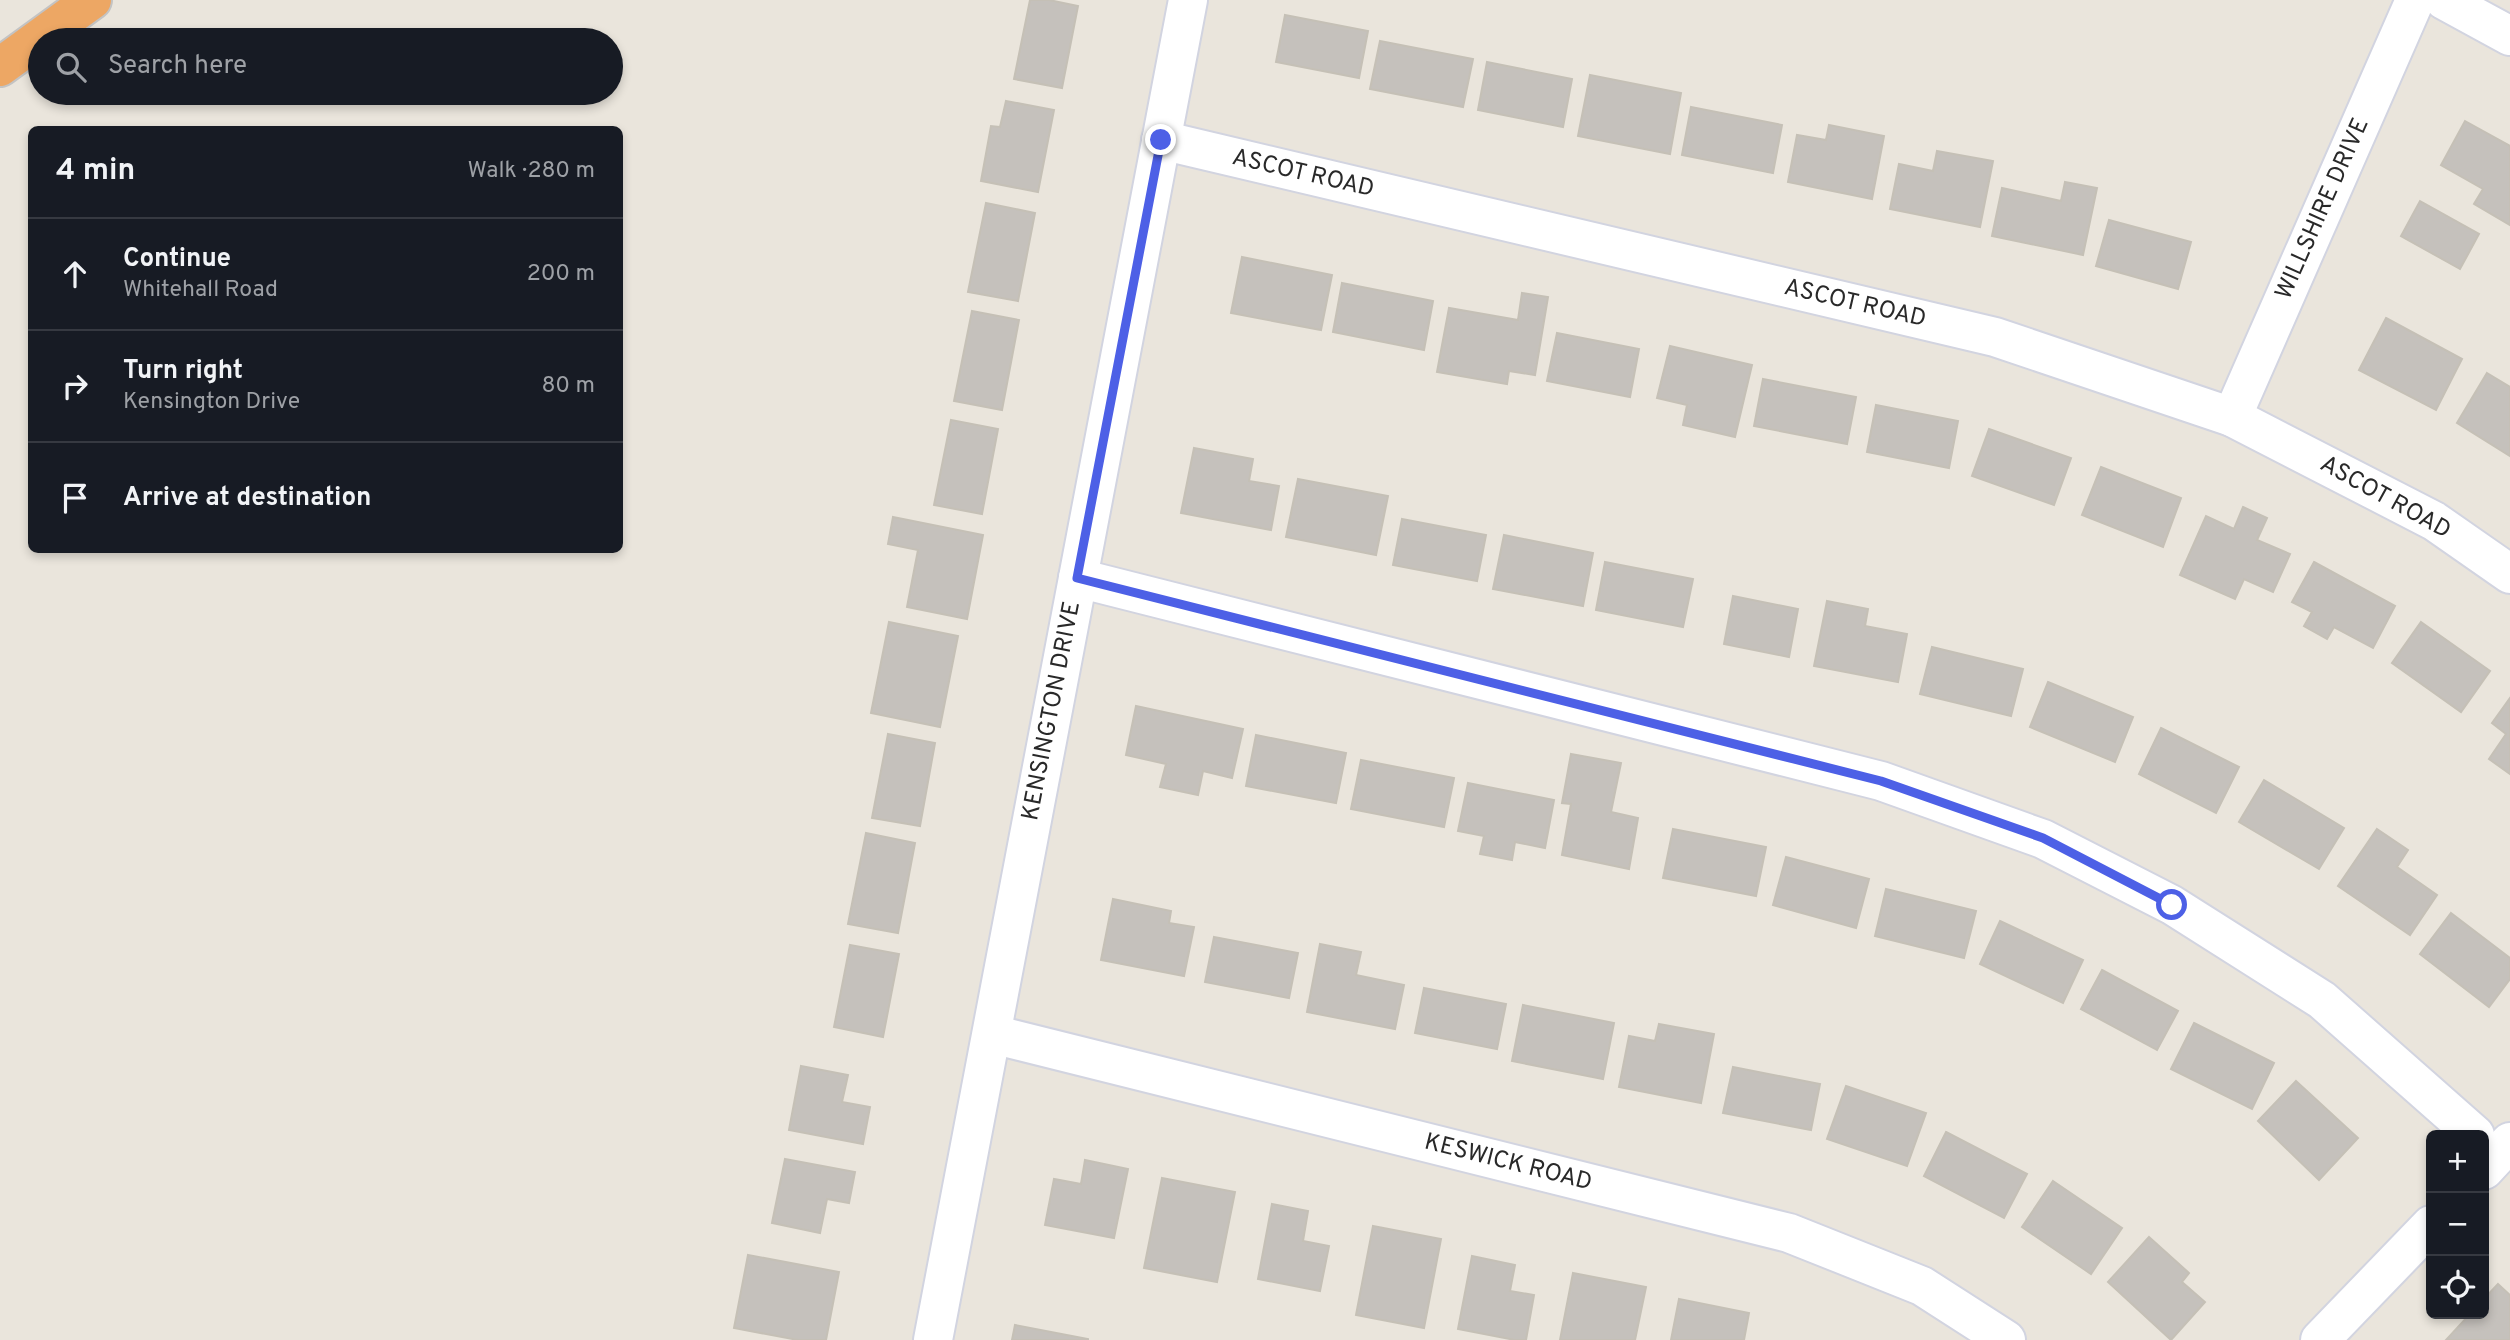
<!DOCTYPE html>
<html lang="en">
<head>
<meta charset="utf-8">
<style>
	body { margin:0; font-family:Overpass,sans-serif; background:#242831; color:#f1f3f6 }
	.controls { position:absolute; right:21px; bottom:21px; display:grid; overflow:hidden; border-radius:10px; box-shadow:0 4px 10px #0003 }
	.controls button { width:63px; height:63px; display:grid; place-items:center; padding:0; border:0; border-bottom:2px solid #363941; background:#171b24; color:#f1f3f6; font:35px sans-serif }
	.stop { position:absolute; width:21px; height:21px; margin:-16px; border:5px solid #4d60e6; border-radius:50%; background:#fff }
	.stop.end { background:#4d60e6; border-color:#fff; box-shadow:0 2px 7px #0008 }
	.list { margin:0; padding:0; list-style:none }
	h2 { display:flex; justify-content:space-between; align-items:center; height:91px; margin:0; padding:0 28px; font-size:30px }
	h2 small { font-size:23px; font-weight:400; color:#9ea1a6 }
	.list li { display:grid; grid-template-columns:46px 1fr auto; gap:21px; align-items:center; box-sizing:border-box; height:112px; padding:0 28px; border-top:2px solid #363941 }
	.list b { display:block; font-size:26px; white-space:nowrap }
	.list p { margin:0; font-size:23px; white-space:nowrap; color:#9ea1a6 }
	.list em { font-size:23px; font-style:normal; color:#9ea1a6 }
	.icon { flex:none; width:38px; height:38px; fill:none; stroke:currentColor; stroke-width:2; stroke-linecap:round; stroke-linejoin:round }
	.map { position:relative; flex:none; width:2510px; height:1340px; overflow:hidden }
	.search { position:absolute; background:#171b24; box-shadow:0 4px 10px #0003; left:28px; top:28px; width:595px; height:77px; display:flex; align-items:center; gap:18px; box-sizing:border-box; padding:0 24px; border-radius:38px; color:#9ea1a6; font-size:26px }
	.panel { position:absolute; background:#171b24; box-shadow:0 4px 10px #0003; left:28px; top:126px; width:595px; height:427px; border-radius:10px }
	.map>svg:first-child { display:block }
</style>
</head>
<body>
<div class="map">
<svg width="2510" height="1340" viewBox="0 0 2510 1340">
	<rect width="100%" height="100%" fill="#eae5dc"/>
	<!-- building -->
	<g fill="#c5c1bc" stroke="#c5c0b6" stroke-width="2">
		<path d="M1030,0h19l29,6 -16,82 -48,-9z"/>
		<path d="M1285,15l83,16 -9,47 -83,-16z"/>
		<path d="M1380,41l93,18 -10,48 -93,-18z"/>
		<path d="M1487,62l85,17 -9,48 -85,-17z"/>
		<path d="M1590,75l91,18 -11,61 -92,-18z"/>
		<path d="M1006,101l48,9 -16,82 -57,-11 10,-55 9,1z"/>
		<path d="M1691,107l91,18 -9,48 -91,-18z"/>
		<path d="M2465,121l45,25v79l-36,-21 9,-15 -42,-24z"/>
		<path d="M1829,125l55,11 -12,63 -84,-17 9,-47 29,5z"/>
		<path d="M1937,151l56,10 -13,66 -90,-18 9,-45 34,7z"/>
		<path d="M2065,182l32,6 -14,67 -91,-19 10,-48 59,13z"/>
		<path d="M2420,201l59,33 -19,35 -59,-33z"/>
		<path d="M986,203l49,10 -17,88 -50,-9z"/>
		<path d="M2109,220l82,22 -13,47 -82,-23z"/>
		<path d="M1242,257l90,18 -11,55 -90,-17z"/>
		<path d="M1342,283l91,18 -9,49 -91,-18z"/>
		<path d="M1522,293l26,4 -13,78 -26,-4 -2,13 -70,-12 12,-64 69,12z"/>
		<path d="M972,311l47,9 -17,90 -48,-9z"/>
		<path d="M2386,318l76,41 -26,51 -77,-40z"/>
		<path d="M1557,333l82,16 -9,48 -83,-16z"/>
		<path d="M1670,346l82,19 -17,72 -52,-12 4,-20 -30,-7z"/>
		<path d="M2487,373l23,14v69l-53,-33z"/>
		<path d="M1763,379l93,18 -9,47 -93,-18z"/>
		<path d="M1876,405l82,16 -9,47 -82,-16z"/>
		<path d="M951,420l47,9 -16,85 -48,-9z"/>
		<path d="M1989,429l82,29 -17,47 -82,-29z"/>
		<path d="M1194,448l59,11 -4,22 30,5 -8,44 -90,-17z"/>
		<path d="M2101,467l80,31 -18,49 -81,-32z"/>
		<path d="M1298,479l90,17 -12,59 -90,-18z"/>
		<path d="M2243,507l24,11 -10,22 33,14 -17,38 -29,-13 -9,20 -55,-24 26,-59 28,13z"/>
		<path d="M893,517l90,18 -16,84 -60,-12 11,-57 -30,-6z"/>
		<path d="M1402,519l84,16 -9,46 -84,-16z"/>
		<path d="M1504,535l89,18 -10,53 -90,-17z"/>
		<path d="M1605,562l88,17 -10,48 -87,-17z"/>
		<path d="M2314,562l81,44 -22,42 -39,-21 -7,12 -23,-13 8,-14 -20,-10z"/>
		<path d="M1733,596l65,13 -9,48 -65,-13z"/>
		<path d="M1827,601l41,8 -3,17 42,8 -9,48 -84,-16z"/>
		<path d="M889,622l69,14 -18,91 -69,-14z"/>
		<path d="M2421,622l69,49 -29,41 -69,-49z"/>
		<path d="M1932,647l91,22 -12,47 -91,-22z"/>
		<path d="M2048,682l85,35 -18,45 -85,-35z"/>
		<path d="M2510,698v76l-21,-15 17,-25 -14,-11z"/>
		<path d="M1136,706l107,23 -11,49 -29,-7 -5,24 -38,-8 6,-23 -40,-9z"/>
		<path d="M2161,728l78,39 -23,46 -77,-39z"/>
		<path d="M888,734l47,9 -15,83 -48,-8z"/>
		<path d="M1256,735l90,18 -10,50 -90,-17z"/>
		<path d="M1571,754l50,9 -10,49 27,6 -9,51 -67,-14 9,-51 -9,-1z"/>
		<path d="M1361,760l93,18 -10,49 -93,-18z"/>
		<path d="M2264,780l80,48 -25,41 -80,-47z"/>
		<path d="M1468,783l86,17 -9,48 -30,-6 -3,18 -32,-6 4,-18 -26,-5z"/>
		<path d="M1673,829l93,18 -10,49 -93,-18z"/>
		<path d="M2377,829l31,21 -11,17 40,28 -27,40 -72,-49z"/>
		<path d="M866,833l49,10 -17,90 -50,-9z"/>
		<path d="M1786,857l83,22 -13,49 -83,-23z"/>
		<path d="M1886,889l90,22 -12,47 -89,-22z"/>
		<path d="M1113,899l58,12 -2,12 25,4 -10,49 -83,-16z"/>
		<path d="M2451,913l59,45v21l-21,28 -69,-53z"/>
		<path d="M2000,921l83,39 -20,43 -83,-39z"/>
		<path d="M1214,937l84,16 -9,45 -84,-16z"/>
		<path d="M1320,944l41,8 -5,23 48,10 -9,44 -88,-17z"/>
		<path d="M850,945l49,9 -16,83 -49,-10z"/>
		<path d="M2102,970l76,41 -21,39 -76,-41z"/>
		<path d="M1424,988l82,16 -9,45 -82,-16z"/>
		<path d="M1523,1005l91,18 -11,56 -91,-18z"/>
		<path d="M2194,1023l80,40 -22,46 -81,-40z"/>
		<path d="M1659,1024l55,10 -13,69 -82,-16 10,-51 26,5z"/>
		<path d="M801,1066l47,9 -6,27 28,5 -7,37 -74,-14z"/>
		<path d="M1733,1067l87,17 -9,46 -88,-17z"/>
		<path d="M2296,1081l62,57 -39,42 -61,-59z"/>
		<path d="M1846,1086l80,27 -19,53 -80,-27z"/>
		<path d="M1946,1132l81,42 -23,44 -80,-42z"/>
		<path d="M785,1159l70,13 -6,31 -22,-4 -7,34 -48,-10z"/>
		<path d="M1085,1160l43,9 -14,69 -69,-13 9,-46 27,5z"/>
		<path d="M1162,1178l73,14 -18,90 -73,-14z"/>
		<path d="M2053,1181l69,47 -31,46 -69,-47z"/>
		<path d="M1272,1204l36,7 -5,30 26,5 -9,45 -62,-12z"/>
		<path d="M1373,1226l68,13 -17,89 -68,-13z"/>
		<path d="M2149,1237l40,36 -7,9 23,20 -34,38 -63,-58z"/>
		<path d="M748,1255l91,17 -13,68h-28l-64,-12z"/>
		<path d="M1472,1256l43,9 -5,26 24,4 -8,45h-11l-57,-11z"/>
		<path d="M1573,1273l73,14 -11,53h-75z"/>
		<path d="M2498,1284l12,11v45h-64l24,-26h14v-15z"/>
		<path d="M1679,1299l70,14 -5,27h-73z"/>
		<path d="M1015,1325l73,14v1h-76z"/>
	</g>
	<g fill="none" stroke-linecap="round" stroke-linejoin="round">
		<!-- minor casing -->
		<g stroke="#d2d4e0" stroke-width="42">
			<g id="minor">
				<path d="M2444,0l66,36"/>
				<path d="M1161,140l834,197 237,80 202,104 76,53"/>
				<path d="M2232,417l183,-417"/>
				<path d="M1078,578l803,203 162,58 129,66 150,95 153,135"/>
				<path d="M992,1034l797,199 133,53 84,54"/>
				<path d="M2484,1170l26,-28"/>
				<path d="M933,1340l255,-1340"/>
				<path d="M2320,1340l111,-115"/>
			</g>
		</g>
		<!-- highway casing -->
		<g stroke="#c3c3c3" stroke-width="42">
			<path id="highway" d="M0,67l92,-67"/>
		</g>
		<!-- minor -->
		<use href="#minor" stroke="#fff" stroke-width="38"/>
		<!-- highway -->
		<use href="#highway" stroke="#eda764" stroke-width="38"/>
	</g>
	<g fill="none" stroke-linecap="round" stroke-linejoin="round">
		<!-- route -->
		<path stroke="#4d60e6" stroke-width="9" d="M1161,140l-84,438 804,203 162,57 129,67"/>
	</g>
	<g text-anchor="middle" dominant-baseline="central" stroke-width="5" stroke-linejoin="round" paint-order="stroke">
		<!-- street labels -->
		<g font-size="24" fill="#292929" stroke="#fff">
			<text transform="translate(1303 174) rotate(13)">ASCOT ROAD</text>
			<text transform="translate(2323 209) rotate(-66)">WILLSHIRE DRIVE</text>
			<text transform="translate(1855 304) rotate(13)">ASCOT ROAD</text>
			<text transform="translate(2385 498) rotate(29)">ASCOT ROAD</text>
			<text transform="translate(1052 711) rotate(-79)">KENSINGTON DRIVE</text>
			<text transform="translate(1508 1163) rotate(14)">KESWICK ROAD</text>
		</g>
	</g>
</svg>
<div class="controls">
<button>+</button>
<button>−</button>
<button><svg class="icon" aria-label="locate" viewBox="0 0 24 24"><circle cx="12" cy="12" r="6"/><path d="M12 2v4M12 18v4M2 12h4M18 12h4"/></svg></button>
</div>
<div class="stop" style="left:2172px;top:905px"></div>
<div class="stop end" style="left:1161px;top:140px"></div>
<div class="search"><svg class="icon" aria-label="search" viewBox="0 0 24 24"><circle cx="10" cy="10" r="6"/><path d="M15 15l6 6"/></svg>Search here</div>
<section class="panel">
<h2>4 min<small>Walk · 280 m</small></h2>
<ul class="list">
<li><svg class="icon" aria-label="ahead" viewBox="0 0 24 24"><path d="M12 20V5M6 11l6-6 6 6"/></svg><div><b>Continue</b><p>Whitehall Road</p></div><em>200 m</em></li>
<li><svg class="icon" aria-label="right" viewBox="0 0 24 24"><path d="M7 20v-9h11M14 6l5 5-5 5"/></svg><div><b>Turn right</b><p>Kensington Drive</p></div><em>80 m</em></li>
<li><svg class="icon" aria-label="arrive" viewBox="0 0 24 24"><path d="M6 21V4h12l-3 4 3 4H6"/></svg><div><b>Arrive at destination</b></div></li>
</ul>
</section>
</div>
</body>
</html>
